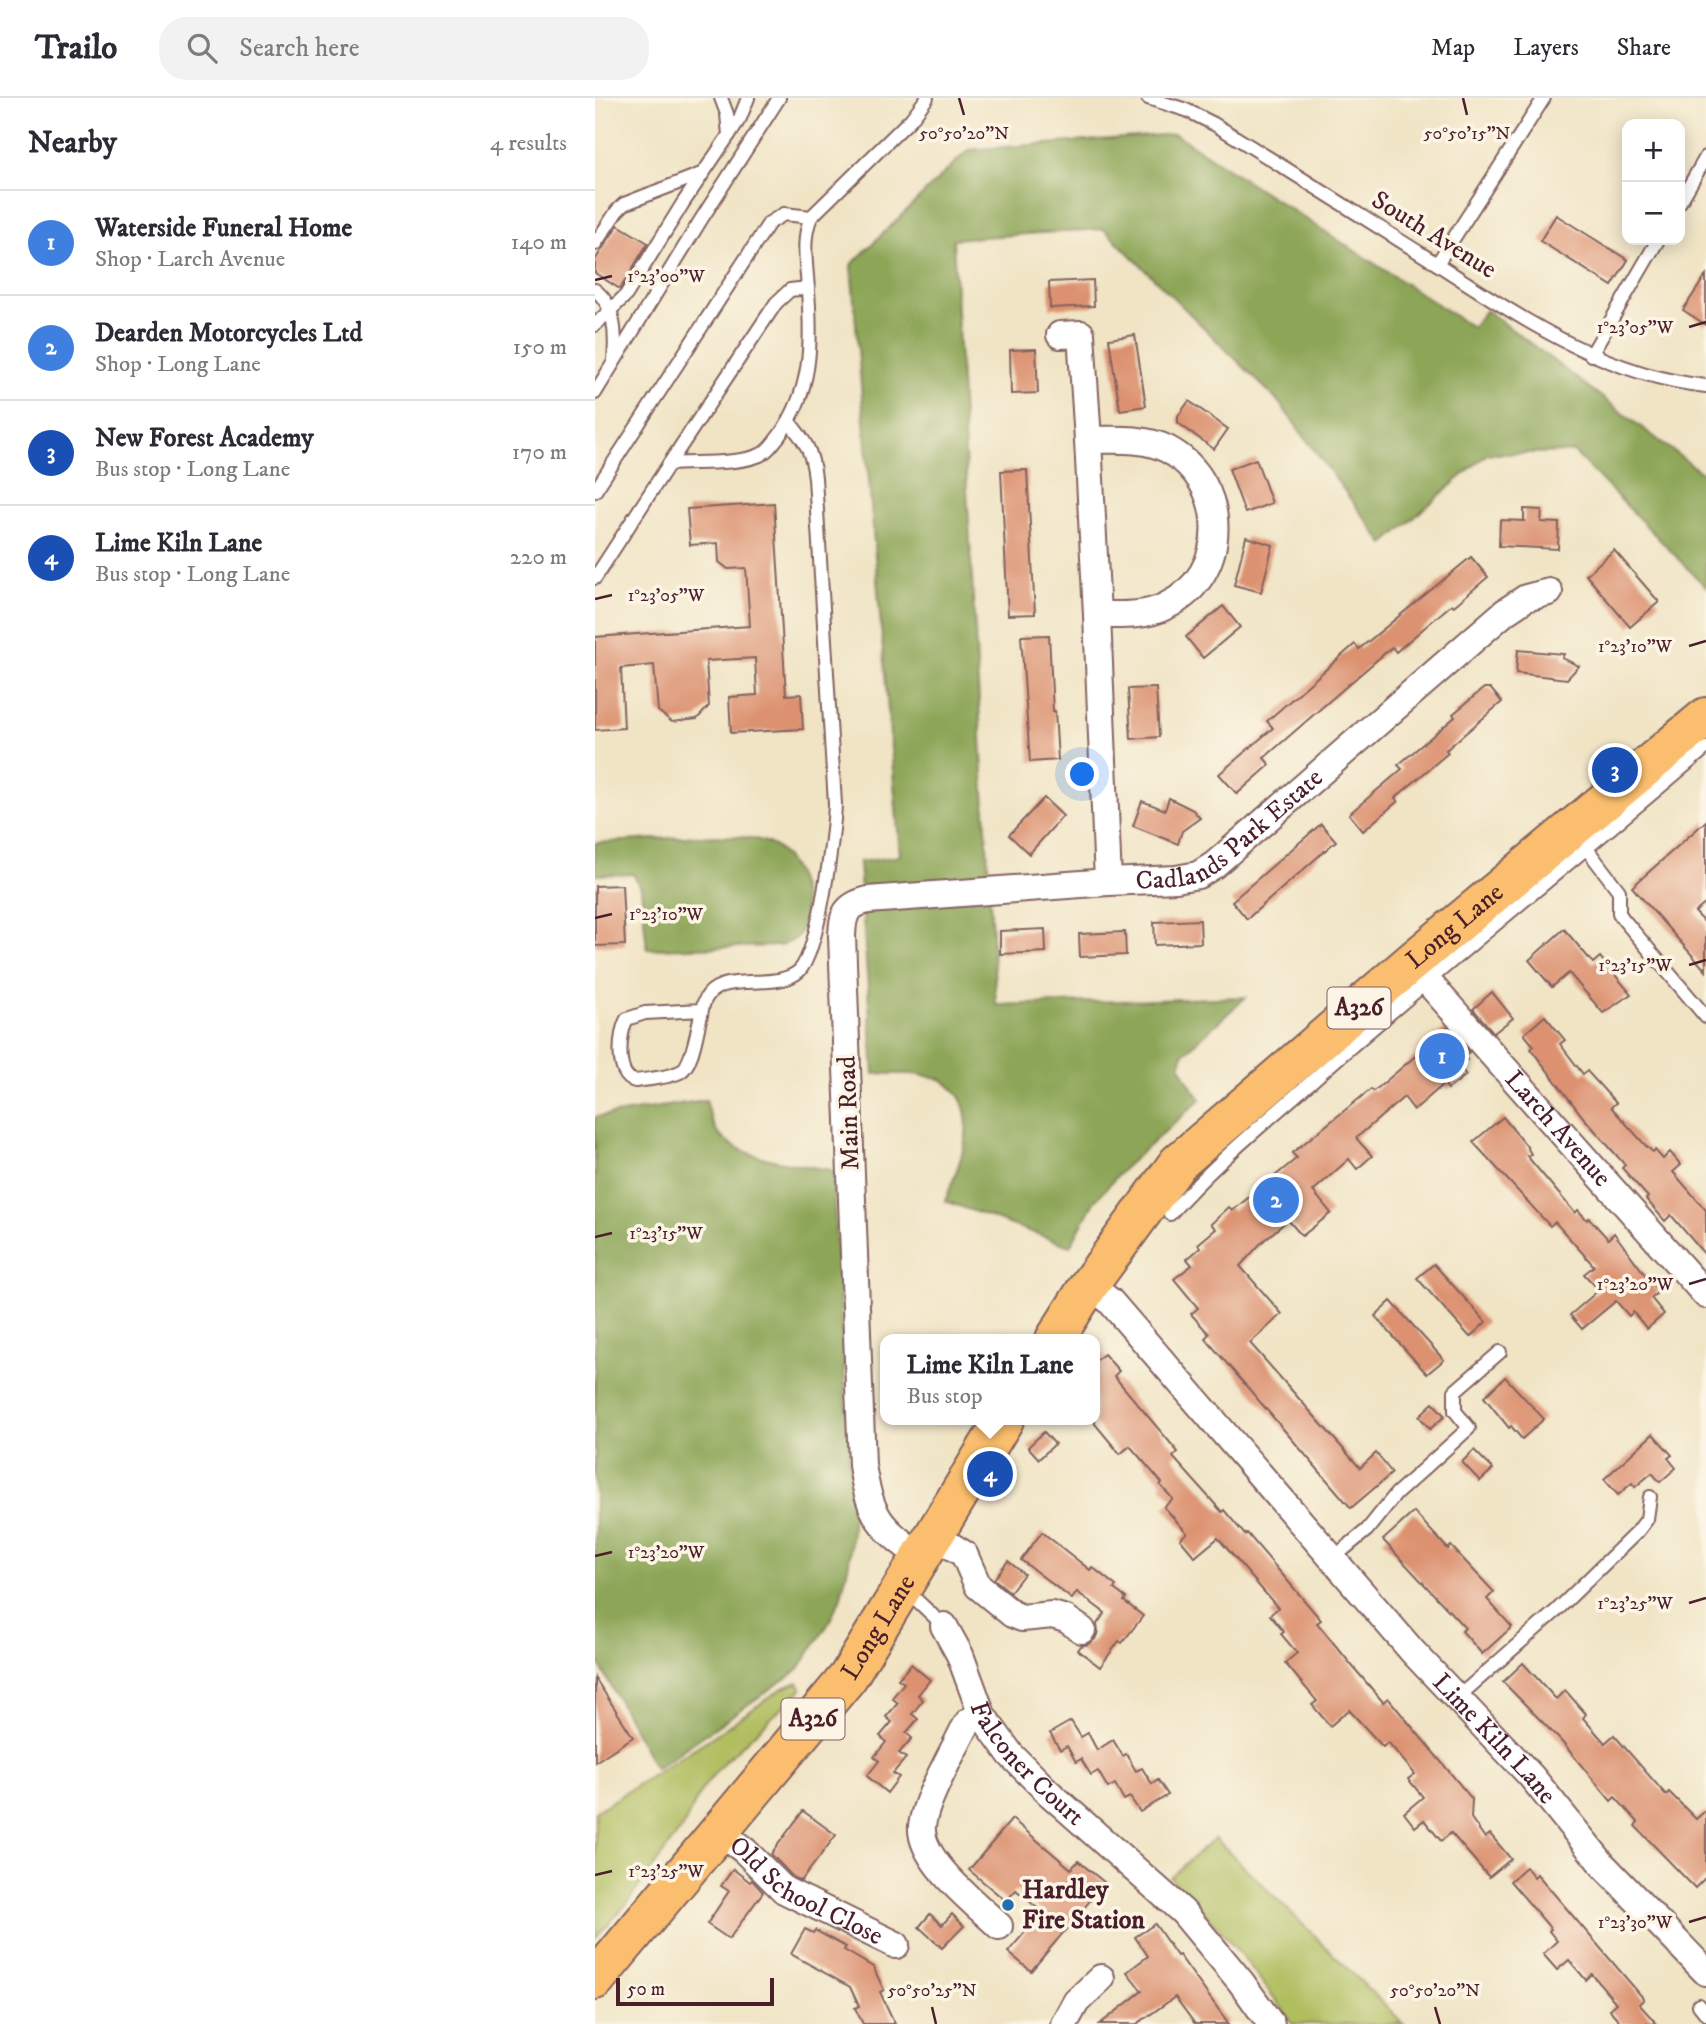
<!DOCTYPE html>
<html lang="en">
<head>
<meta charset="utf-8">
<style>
	body { margin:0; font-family:"IM FELL DW Pica",serif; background:#f2f2f3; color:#2b2b33 }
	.controls { position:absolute; right:21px; top:21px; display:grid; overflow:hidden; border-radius:14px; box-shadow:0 4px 18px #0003 }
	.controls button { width:63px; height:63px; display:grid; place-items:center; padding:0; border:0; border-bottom:2px solid #e1e1e2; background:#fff; color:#2b2b33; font:35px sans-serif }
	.scale { position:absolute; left:21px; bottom:18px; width:158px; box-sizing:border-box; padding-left:7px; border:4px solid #4a1f2b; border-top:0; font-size:19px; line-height:24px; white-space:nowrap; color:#4a1f2b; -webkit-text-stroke:5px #fcf5e5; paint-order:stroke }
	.you { position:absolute; left:488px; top:677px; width:24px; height:24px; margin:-18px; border:5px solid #fff; border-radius:50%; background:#1a73e8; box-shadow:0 0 0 10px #1a73e833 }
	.badge { display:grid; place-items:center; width:46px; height:46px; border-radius:50%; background:#2563eb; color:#fff; font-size:23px; font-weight:700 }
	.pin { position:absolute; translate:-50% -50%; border:4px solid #fff; box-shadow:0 2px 7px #0006 }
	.popup { position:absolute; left:285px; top:1236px; width:220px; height:91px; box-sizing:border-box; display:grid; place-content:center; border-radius:14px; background:#fff; filter:drop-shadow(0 2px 5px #0005); font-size:23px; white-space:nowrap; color:#7c7c81 }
	.popup b { font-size:26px; color:#2b2b33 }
	.popup::after { content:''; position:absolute; left:50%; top:100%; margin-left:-14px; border:14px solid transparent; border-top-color:#fff }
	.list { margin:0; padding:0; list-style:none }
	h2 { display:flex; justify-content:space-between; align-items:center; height:91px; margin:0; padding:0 28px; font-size:30px }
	h2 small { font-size:23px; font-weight:400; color:#7c7c81 }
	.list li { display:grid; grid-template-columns:46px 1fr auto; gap:21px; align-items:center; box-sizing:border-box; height:105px; padding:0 28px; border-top:2px solid #e1e1e2 }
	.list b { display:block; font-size:26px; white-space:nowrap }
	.list p { margin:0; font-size:23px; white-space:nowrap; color:#7c7c81 }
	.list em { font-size:23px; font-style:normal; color:#7c7c81 }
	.icon { flex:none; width:38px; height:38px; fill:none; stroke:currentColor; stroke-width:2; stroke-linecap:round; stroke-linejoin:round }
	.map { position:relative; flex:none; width:1111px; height:1926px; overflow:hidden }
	header { display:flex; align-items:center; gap:42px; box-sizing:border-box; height:98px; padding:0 35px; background:#fff; border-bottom:2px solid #e1e1e2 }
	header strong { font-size:33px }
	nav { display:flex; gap:38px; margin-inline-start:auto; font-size:24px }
	.search { width:490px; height:63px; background:#f2f2f3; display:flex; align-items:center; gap:18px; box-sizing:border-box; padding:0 24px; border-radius:28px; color:#7c7c81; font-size:26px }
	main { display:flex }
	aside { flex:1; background:#fff }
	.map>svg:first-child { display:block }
</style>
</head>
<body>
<header>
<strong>Trailo</strong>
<div class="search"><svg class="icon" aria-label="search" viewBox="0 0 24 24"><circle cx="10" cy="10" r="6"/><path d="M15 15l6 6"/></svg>Search here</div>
<nav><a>Map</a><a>Layers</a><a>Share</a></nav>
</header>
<main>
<aside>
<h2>Nearby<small>4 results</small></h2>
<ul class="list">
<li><span class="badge" style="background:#3f7fe0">1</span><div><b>Waterside Funeral Home</b><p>Shop · Larch Avenue</p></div><em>140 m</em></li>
<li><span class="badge" style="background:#3f7fe0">2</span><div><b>Dearden Motorcycles Ltd</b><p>Shop · Long Lane</p></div><em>150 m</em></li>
<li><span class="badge" style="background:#1a4fb4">3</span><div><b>New Forest Academy</b><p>Bus stop · Long Lane</p></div><em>170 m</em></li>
<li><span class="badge" style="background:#1a4fb4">4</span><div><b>Lime Kiln Lane</b><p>Bus stop · Long Lane</p></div><em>220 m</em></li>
</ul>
</aside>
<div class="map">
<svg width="1111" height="1926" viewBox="0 0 1111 1926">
	<rect width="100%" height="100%" fill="#fcf5e5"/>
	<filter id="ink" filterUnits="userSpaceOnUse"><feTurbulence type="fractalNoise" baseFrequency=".0143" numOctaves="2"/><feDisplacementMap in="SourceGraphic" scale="14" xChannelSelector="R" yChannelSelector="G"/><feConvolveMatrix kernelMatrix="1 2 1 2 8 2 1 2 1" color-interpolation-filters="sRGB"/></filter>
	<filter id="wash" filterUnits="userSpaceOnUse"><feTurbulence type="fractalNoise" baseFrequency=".00686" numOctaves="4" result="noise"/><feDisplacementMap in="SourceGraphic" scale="28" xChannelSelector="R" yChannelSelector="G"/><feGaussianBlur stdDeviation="1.57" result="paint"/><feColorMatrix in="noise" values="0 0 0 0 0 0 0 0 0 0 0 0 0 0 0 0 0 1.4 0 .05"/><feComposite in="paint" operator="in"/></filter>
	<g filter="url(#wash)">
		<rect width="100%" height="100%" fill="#f0e4c5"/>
		<!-- green -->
		<g fill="#b0be61" stroke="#7d6e46" stroke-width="2">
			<path d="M203,1584l4,7 -79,74 -21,26 -18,36 -60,82 -29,31v-126l117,-75 71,-49z"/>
			<path d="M620,1740l189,186h-111c-37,-53 -76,-101 -123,-147z"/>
		</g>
		<!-- forest -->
		<g fill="#8ca557" stroke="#6b6241" stroke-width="2">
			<path d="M580,36l297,193 14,-17 220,166v111l-132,-135 -87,2 -103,90 -107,-144 -173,-171 -151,10 43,766 250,-8 -63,57 -3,12 9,17 12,16 -77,69 -30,34 -24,44 -125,-45c12,-31 38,-84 7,-113 -4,-4 -7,-7 -12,-9 -21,-7 -44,-5 -66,-5l-15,-212 41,-6 -49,-591 117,-115z"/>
			<path d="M105,738c22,1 49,-2 70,8 26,11 48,73 25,95 -4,3 -11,5 -15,7l-133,3 -6,-61 -8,-14 -38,1v-32z"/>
			<path d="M111,1002c2,9 4,18 8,26 16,34 85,38 118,44l21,344 -4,49 -9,37 -13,26 -29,44 -143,99 -60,-113v-539z"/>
		</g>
		<g id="blocks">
			<!-- building -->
			<g fill="#dc916f">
				<path d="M961,117l72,45 -16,26 -72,-45z"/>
				<path d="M23,127l30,18 -28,46 -25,-16v-13z"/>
				<path d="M1111,177v50l-23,-15z"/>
				<path d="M498,182l1,26 -44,2 -1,-26z"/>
				<path d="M540,237l11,71 -26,4 -11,-71z"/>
				<path d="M441,251l2,44 -27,1 -1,-44z"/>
				<path d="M594,303l39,28 -14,20 -36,-26v-7z"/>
				<path d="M661,361l16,44 -27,10 -16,-44z"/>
				<path d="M432,372l8,144 -27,1 -7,-144z"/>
				<path d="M179,405l12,192 15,-1 2,35 -72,4 -2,-36 28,-2 -2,-37 -49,3 3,45 -12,13 -25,3 -14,-11 -4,-46 -33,3 3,60 -29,2v-93l155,-11 -4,-58 -18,1 -9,-7 -1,-19 -28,2 -3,-36z"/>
				<path d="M929,411l18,1 -1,12 18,1 -1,26 -59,-3 1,-26 24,1z"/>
				<path d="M651,439l27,8 -12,47 -27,-7z"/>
				<path d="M1019,452l45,52 -29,25 -44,-52z"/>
				<path d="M876,459l17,20 -34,29 -2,-2 -56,48 -4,-5 -66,57 -62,54 6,7 -33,29 -18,-20 54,-46 -6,-7 88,-77 4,5z"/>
				<path d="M628,508l17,21 -37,31 -17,-21z"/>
				<path d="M454,537l4,76h2l3,49 -28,2 -9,-126z"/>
				<path d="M923,552l46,4 -2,4 17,8 -12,13 -51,-6z"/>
				<path d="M561,590l3,49 -28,2 -3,-50z"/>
				<path d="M889,590h6l12,14 -56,48 2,3 -53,45 3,3 -35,30 -14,-17 53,-45 -4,-4 57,-48 -2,-3z"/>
				<path d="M449,700l19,18 -34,38 -20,-19z"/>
				<path d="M574,700l24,12 7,8 -18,13 -4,13 -45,-18 9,-25 23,9z"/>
				<path d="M1111,723v82l-11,9 11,12v47l-74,-84z"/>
				<path d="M726,726l15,17 -89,78 -15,-18z"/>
				<path d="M27,787l3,60 -30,1v-60z"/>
				<path d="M605,822l1,23 -46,2 -1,-23z"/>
				<path d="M450,831l1,23 -46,2v-23z"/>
				<path d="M969,831l29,34 7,-6 31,37 -28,19 -34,-40 -17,14 -23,-27z"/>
				<path d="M530,834l1,23 -46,2 -1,-23z"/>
				<path d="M897,894l21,26 -19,15 -21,-24z"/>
				<path d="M950,918l20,24 -5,4 23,30 4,-3 29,32 -5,4 36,40 6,5 2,-2 8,9 7,-7 11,13 -8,7 33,38v46l-35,-41 -6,6 -19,-22 2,-2 -26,-29 3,-3 -42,-48 -52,-68 3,-3 -10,-12z"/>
				<path d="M852,930l22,24 -5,5 3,3 -8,6 7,9 -18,14 -4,-5 -30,26 -10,-13 -48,41 16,18 -15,13 -8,-10 -36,32 18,22 -29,23 -14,-16 -26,22 -22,24 42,48 -32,29 110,125 16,-15 16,20 -41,35 -146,-170 4,-4 -18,-20 7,-6 -24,-29 18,-14 -5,-6 13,-11 -2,-4 18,-15 -5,-5 18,-17 3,4 65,-53 -5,-5 79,-64 2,2 6,-4 40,-34 1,-6z"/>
				<path d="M908,1019l23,28 5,9 -4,2 48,57 3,-3 9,10 2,-2 19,21 6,-6 44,59 -7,6 13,16 -17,15 -14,-17 -4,4 -13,-15 -34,28 -12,-14 29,-25 -15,-16 10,-8 -39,-44 -5,4 -77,-84z"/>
				<path d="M839,1166l52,58 -16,15 -53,-59z"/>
				<path d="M796,1203l53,59 -17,14 -52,-58z"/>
				<path d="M509,1256l15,17 -5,5 64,76 -5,5 49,55 2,-2 21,25 2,-2 74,87 -4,3 37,45 29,34 5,-4 84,101 -1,19 14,20 5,-4 21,25 -22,18 -38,-44 -10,8 -17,-21 -9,7 -11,-14 19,-16 -15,-18 7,-5 -27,-32 -5,5 -34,-37 -19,16 -18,-21 5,-4 -32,-38 12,-10 -16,-19 3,-2 -14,-17 8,-7 -60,-70 -23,19 -15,-18 7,-6 -23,-26 9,-8 -13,-14 2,-2 -32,-37 -10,8 -25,-30v-63z"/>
				<path d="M910,1279l39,42 -22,20 -11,-13 -2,2 -25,-31z"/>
				<path d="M838,1305l12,13 -15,13 -11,-13z"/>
				<path d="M449,1334l11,12 -16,15 -11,-12z"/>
				<path d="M1058,1336l19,21 -4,3 8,10 -16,14 -8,-9 -17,14 -3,-4 -14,12 -14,-16z"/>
				<path d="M879,1352l19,19 -13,12 -18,-19z"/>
				<path d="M819,1414l34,37 3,-3 43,46 -7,7 25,28 -30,27 -20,-23 3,-3 -82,-88z"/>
				<path d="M447,1434l48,38 2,-3 24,19 -2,3 12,9 -2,3 19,15 -21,27 -3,-2 -19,26 -22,-17 3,-4 7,-2 7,-5 3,-7 -1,-8 8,-11 -28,-21 -5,7 -51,-39z"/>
				<path d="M413,1463l16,13 -14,18 -16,-13z"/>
				<path d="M928,1565l33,36 9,-9 21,24 -3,4 22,25 9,-8 52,60 3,-3 27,27 10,-9v67l-11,11 -60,-62 3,-4 -23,-25 -4,4 -50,-60 -58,-59z"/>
				<path d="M316,1566l19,16 -12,15 5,5 -11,14 6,5 -12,14 6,5 -13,15 7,5 -13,15 6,4 -12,16 -20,-17 12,-15 -5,-4 12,-15 -6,-6 12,-14 -6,-5 12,-14 -6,-5 12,-15 -6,-4z"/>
				<path d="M0,1580l38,59 -38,25z"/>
				<path d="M476,1623l10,16 7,-4 9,17 16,-10 10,16 3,-2 10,17 6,-3 10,16 6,-4 10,15 -28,17 -10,-15 -6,3 -9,-16 -7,4 -10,-17 -7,4 -10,-16 -5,3 -9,-16 -7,4 -10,-17z"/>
				<path d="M208,1713l33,24 -35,46 -8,-4 -22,-23z"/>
				<path d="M417,1721l59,50 7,-8 27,22 -74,88 -23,-19 34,-40 -26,-22 -10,11 -37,-31z"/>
				<path d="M931,1769l8,10 3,-3 107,125 -5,5 18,20h-35l-13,-15 7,-6 -24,-29 -6,6 -17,-20 -12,10 -14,-16 14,-13 -8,-10 2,-2 -41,-48z"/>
				<path d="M138,1771l17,13 2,-2 11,12 -34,47 -22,-15 22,-33 -8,-5z"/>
				<path d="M335,1816l12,11 10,-11 12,12 -22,22 -23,-21z"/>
				<path d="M560,1826l22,32 2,-1 50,69h-34l-20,-27 -38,27h-37l42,-33 -15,-19 21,-16 -13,-19z"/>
				<path d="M210,1831l8,4 2,-3 31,17 -2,3 29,17 11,23 -4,2 15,32h-32l-8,-16 4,-2 -9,-19 -59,-33z"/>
			</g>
		</g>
	</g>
	<g filter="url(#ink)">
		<use href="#blocks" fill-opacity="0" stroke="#846461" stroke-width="2"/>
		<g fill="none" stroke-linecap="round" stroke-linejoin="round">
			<!-- lane casing -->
			<g stroke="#846461" stroke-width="16">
				<g id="lane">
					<path d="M126,0l6,16 2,21"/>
					<path d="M553,0l38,12 28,14c70,43 139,87 209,131 88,56 176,120 283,131"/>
					<path d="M1085,104l26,-45"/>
					<path d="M0,146l22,-33 7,-7 77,-30"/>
					<path d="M842,166l107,-166"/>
					<path d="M0,192c21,16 21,46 19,70"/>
					<path d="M0,227l31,-30 57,-92 46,-68 11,-17 8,-20"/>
					<path d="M996,257l67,-115"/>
					<path d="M0,295l107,-175 77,-120"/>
					<path d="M74,366l107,-161 14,-13 18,-2"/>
					<path d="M0,393l174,-268 15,-9 27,3"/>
					<path d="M0,480l74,-114c26,-2 67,1 91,-9 9,-4 13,-12 19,-19 33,-45 33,-92 29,-145 -1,-25 -7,-51 3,-74l100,-98 16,-21"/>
					<path d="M992,751l32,42v22l4,6 83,98"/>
					<path d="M107,912l-57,3 -18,6c-8,13 -12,58 8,62 14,-2 32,-3 45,-9 13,-7 17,-43 21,-57 1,-7 3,-15 7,-20 17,-23 69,-4 91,-24 20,-20 35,-136 36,-167l-20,-326c-3,-27 -9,-36 -26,-56"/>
					<path d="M575,1116c45,-52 100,-95 151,-141 126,-111 257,-216 385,-325"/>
					<path d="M737,1461l35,-29 29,-36 73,-66 -14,-17v-20l45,-39"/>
					<path d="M311,1492l38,36"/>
					<path d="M862,1600l99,-87 82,-80 9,-12 3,-22"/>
					<path d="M1104,1907l7,9"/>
				</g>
			</g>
			<!-- street casing -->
			<g stroke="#846461" stroke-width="30">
				<g id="street">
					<path d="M465,237l21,-1 7,106"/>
					<path d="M502,517l-9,-175c26,0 55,-3 79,9 63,33 64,126 -1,157 -21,11 -46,9 -69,9l11,267"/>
					<path id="s1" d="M819,862l13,21 279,314"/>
					<path id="s2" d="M494,1187l21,16 303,351 118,124 72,89 103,107"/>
					<path d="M340,1438l29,18 14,32 34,28 10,4 30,-3 14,4 16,11"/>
					<path id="s3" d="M328,1460c-43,-30 -53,-41 -61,-93l-20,-529c1,-22 3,-30 26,-36l240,-18 68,-3 22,-4 16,-10 291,-253 21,-14 23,-6"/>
					<path id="s4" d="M349,1528l16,29 22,60 29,40 37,37 135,120 58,70 30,42"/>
					<path d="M387,1617l-13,6 -6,10c-12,25 -38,69 -41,95 -3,34 54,78 77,100"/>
					<path id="s5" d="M124,1733l26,20 39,39 112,55"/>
					<path d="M469,1926l12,-22 25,-24"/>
				</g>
			</g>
			<!-- primary casing -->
			<g stroke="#846461" stroke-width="42">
				<g id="primary">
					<path id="s6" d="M460,1241l34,-54 89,-122 236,-203 292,-243"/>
					<path id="s7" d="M0,1882l253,-303 156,-257"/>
				</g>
			</g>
			<!-- lane -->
			<use href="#lane" stroke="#fff" stroke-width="12"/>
			<!-- street -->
			<use href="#street" stroke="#fff" stroke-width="26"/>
			<!-- primary -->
			<use href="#primary" stroke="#fabe6e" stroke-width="38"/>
		</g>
	</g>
	<!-- ticks -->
	<path fill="none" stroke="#4a1f2b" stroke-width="2.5" d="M364,0l5,17M868,0l4,17M0,182l17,-4M1094,229l17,-5M0,501l17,-4M1094,548l17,-5M0,820l17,-4M1094,867l17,-5M0,1139l17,-4M1094,1186l17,-5M0,1458l17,-4M1094,1505l17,-5M0,1777l17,-4M1094,1824l17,-5M337,1909l4,17M840,1909l5,17"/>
	<!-- markers -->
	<circle fill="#1f6fb2" stroke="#fcf5e5" stroke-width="2.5" cx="413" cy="1807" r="7"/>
	<g text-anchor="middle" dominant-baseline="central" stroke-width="7" stroke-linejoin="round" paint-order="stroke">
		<!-- shield labels -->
		<g fill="#fcf5e5" stroke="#7f5f63" stroke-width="2">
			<rect x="732.5" y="889.5" width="63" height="41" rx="5"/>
			<rect x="186.5" y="1600.5" width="63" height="41" rx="5"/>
		</g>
		<g font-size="24" font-weight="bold" fill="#4a1f2b">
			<text x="764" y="910">A326</text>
			<text x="218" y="1621">A326</text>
		</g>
		<!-- street labels -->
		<g font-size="26" fill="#4a1f2b" stroke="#fcf5e5">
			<text transform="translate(839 137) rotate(32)">South Avenue</text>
			<text stroke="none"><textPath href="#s3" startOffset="1074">Cadlands Park Estate</textPath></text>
			<text stroke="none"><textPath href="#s6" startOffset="579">Long Lane</textPath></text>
			<text transform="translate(254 1015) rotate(-92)">Main Road</text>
			<text stroke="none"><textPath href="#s1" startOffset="222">Larch Avenue</textPath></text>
			<text stroke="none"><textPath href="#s7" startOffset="453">Long Lane</textPath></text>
			<text stroke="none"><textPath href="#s2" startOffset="609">Lime Kiln Lane</textPath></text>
			<text stroke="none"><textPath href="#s4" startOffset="163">Falconer Court</textPath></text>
			<text stroke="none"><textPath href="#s5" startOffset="107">Old School Close</textPath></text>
		</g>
		<!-- poi labels -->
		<g font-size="26" font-weight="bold" fill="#4a1f2b" stroke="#fcf5e5" text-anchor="start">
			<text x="427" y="1792">Hardley<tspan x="427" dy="30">Fire Station</tspan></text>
		</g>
	</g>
	<g font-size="18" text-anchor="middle" fill="#4a1f2b" stroke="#fcf5e5" stroke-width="7" stroke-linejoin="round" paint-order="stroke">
		<text x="369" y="41">50°50'20"N</text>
		<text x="872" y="41">50°50'15"N</text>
		<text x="71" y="184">1°23'00"W</text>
		<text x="1040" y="235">1°23'05"W</text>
		<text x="71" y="503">1°23'05"W</text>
		<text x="1040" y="554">1°23'10"W</text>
		<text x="71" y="822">1°23'10"W</text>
		<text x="1040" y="873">1°23'15"W</text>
		<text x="71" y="1141">1°23'15"W</text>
		<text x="1040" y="1192">1°23'20"W</text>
		<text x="71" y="1460">1°23'20"W</text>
		<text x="1040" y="1511">1°23'25"W</text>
		<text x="71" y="1779">1°23'25"W</text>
		<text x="1040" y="1830">1°23'30"W</text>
		<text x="337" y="1898">50°50'25"N</text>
		<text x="840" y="1898">50°50'20"N</text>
	</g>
</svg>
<div class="controls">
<button>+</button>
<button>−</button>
</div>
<div class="scale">50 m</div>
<div class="you"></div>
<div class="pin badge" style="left:847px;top:958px;background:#3f7fe0">1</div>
<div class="pin badge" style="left:681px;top:1102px;background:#3f7fe0">2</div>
<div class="pin badge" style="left:1020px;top:672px;background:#1a4fb4">3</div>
<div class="pin badge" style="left:395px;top:1376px;background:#1a4fb4">4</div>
<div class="popup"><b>Lime Kiln Lane</b>Bus stop</div>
</div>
</main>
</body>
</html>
